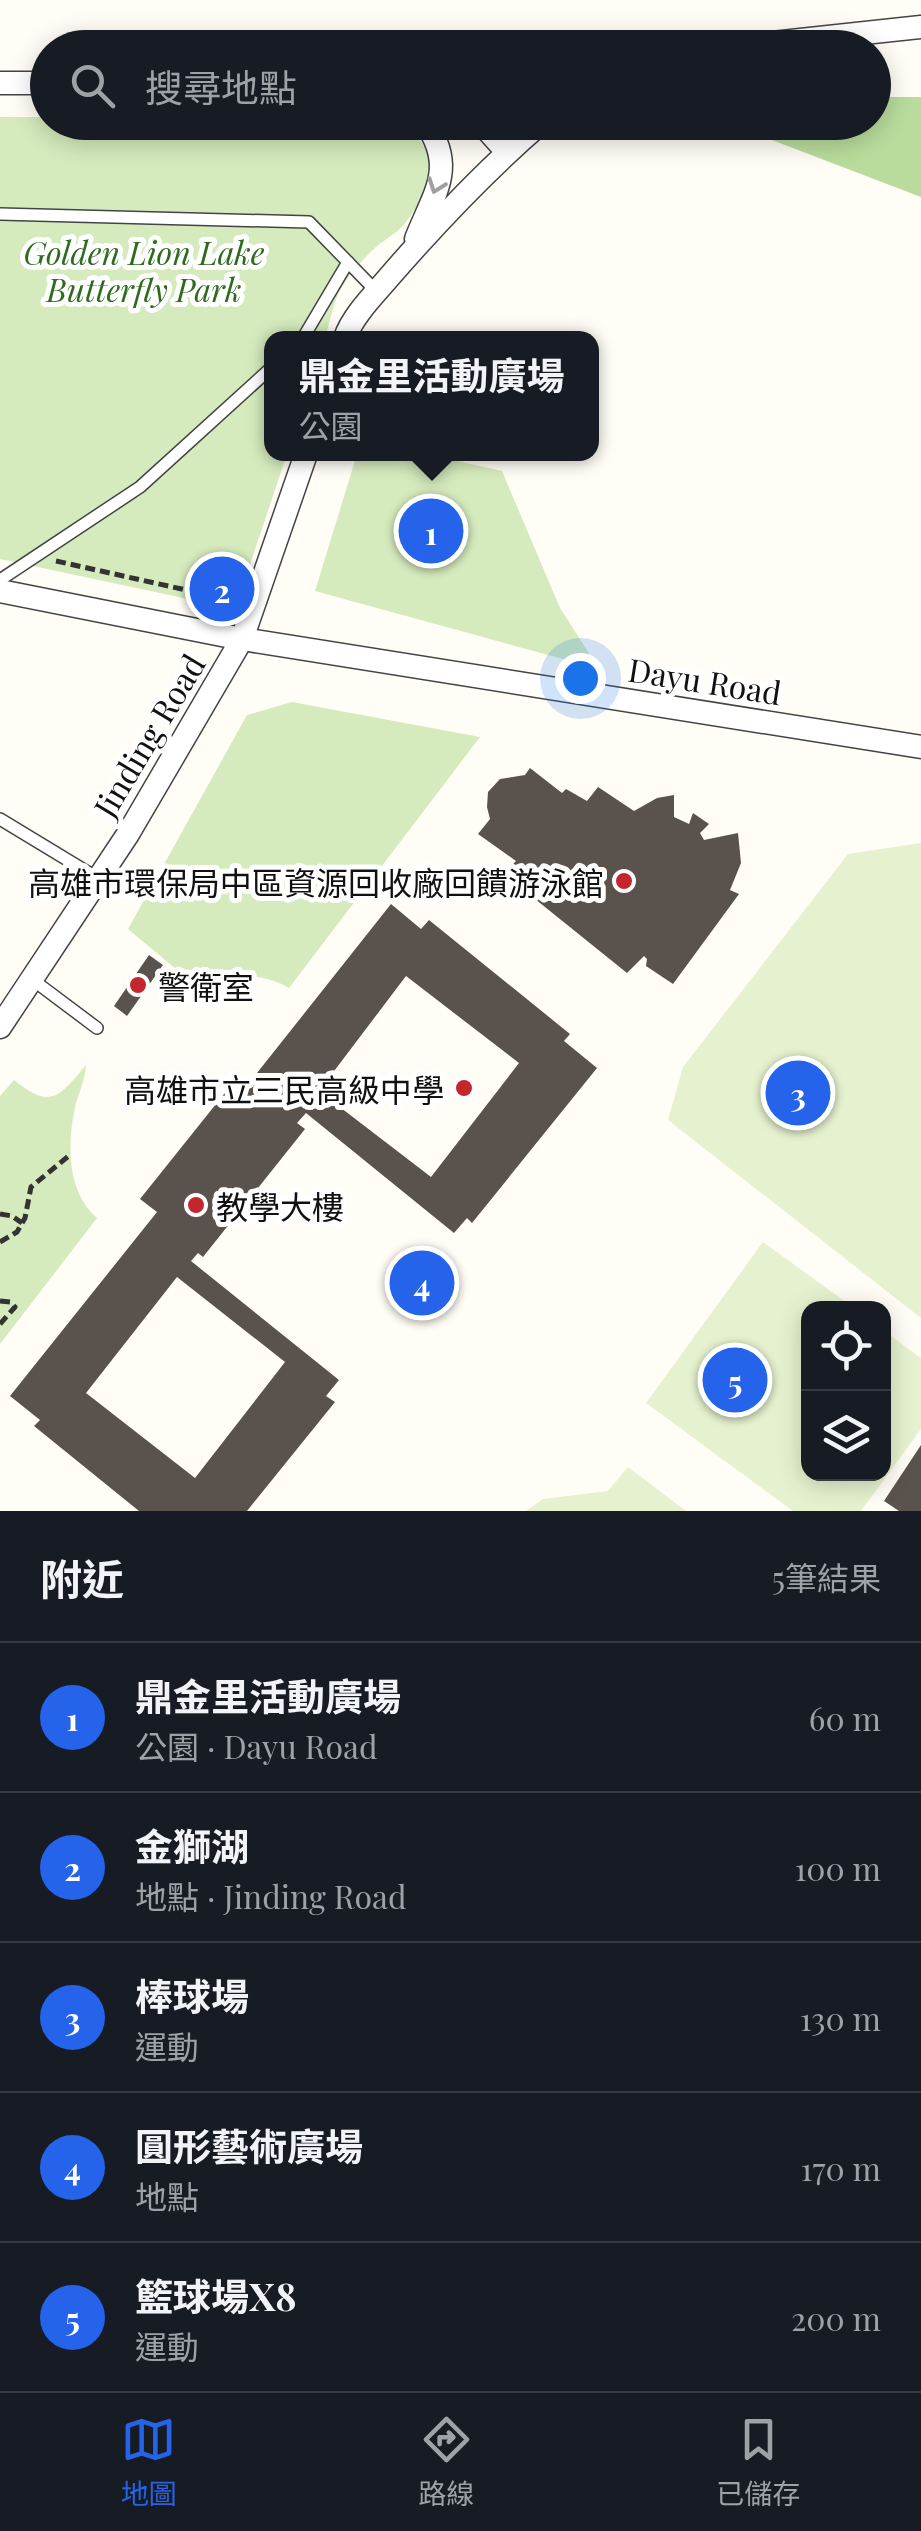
<!DOCTYPE html>
<html lang="zh-TW">
<head>
<meta charset="utf-8">
<style>
	body { margin:0; font-family:"Playfair Display","Noto Sans TC",serif; background:#242831; color:#f1f3f6 }
	.controls { position:absolute; right:30px; bottom:30px; display:grid; overflow:hidden; border-radius:20px; box-shadow:0 5px 25px #0003 }
	.controls button { width:90px; height:90px; display:grid; place-items:center; padding:0; border:0; border-bottom:2px solid #363941; background:#171b24; color:#f1f3f6; font:50px sans-serif }
	.you { position:absolute; left:580px; top:678px; width:35px; height:35px; margin:-25px; border:8px solid #fff; border-radius:50%; background:#1a73e8; box-shadow:0 0 0 15px #1a73e833 }
	.badge { display:grid; place-items:center; width:65px; height:65px; border-radius:50%; background:#2563eb; color:#fff; font-size:32px; font-weight:700 }
	.pin { position:absolute; translate:-50% -50%; border:5px solid #fff; box-shadow:0 2px 10px #0006 }
	.popup { position:absolute; left:264px; top:331px; width:335px; height:130px; box-sizing:border-box; display:grid; place-content:center; border-radius:20px; background:#171b24; filter:drop-shadow(0 2px 8px #0005); font-size:32px; white-space:nowrap; color:#9ea1a6 }
	.popup b { font-size:38px; color:#f1f3f6 }
	.popup::after { content:''; position:absolute; left:50%; top:100%; margin-left:-20px; border:20px solid transparent; border-top-color:#171b24 }
	.list { margin:0; padding:0; list-style:none }
	h2 { display:flex; justify-content:space-between; align-items:center; height:130px; margin:0; padding:0 40px; font-size:42px }
	h2 small { font-size:32px; font-weight:400; color:#9ea1a6 }
	.list li { display:grid; grid-template-columns:65px 1fr auto; gap:30px; align-items:center; box-sizing:border-box; height:150px; padding:0 40px; border-top:2px solid #363941 }
	.list b { display:block; font-size:38px; white-space:nowrap }
	.list p { margin:0; font-size:32px; white-space:nowrap; color:#9ea1a6 }
	.list em { font-size:32px; font-style:normal; color:#9ea1a6 }
	.icon { flex:none; width:55px; height:55px; fill:none; stroke:currentColor; stroke-width:2; stroke-linecap:round; stroke-linejoin:round }
	.map { position:relative; flex:none; width:921px; height:1511px; overflow:hidden }
	.search { position:absolute; background:#171b24; box-shadow:0 5px 25px #0003; left:30px; right:30px; top:30px; height:110px; display:flex; align-items:center; gap:25px; box-sizing:border-box; padding:0 35px; border-radius:55px; color:#9ea1a6; font-size:38px }
	.sheet { height:880px; background:#171b24 }
	nav { display:flex; justify-content:space-around; align-items:center; box-sizing:border-box; height:140px; border-top:2px solid #363941; background:#171b24; font-size:28px; color:#9ea1a6 }
	nav a { display:grid; justify-items:center; gap:5px }
	nav .on { color:#2563eb }
	.map>svg:first-child { display:block }
</style>
</head>
<body>
<div class="map">
<svg width="921" height="1511" viewBox="0 0 921 1511">
	<rect width="100%" height="100%" fill="#fffdf5"/>
	<!-- green -->
	<g fill="#d5ebbd">
		<path d="M0,117h47l1,5h353c40,28 33,62 6,99 -7,10 -20,17 -30,25 -11,10 -27,27 -35,41 -9,15 -12,35 -17,51h-54v116h16l-52,155 -235,-50z"/>
		<path d="M357,454h69l76,17 58,137 39,61 -284,-78z"/>
		<path d="M292,702l188,35 -191,251c-31,-18 -64,-12 -100,-8l-61,-51 119,-214z"/>
		<path d="M86,1065c-1,17 -9,31 -12,47 -7,36 -6,81 23,106l-97,126v-248l14,-16c37,30 45,17 72,-15z"/>
	</g>
	<!-- forest -->
	<path fill="#b9dc9c" d="M874,97h47v100l-165,-63 5,-11 113,-1z"/>
	<!-- pitch -->
	<g fill="#e6f2cf">
		<path d="M921,843v475l-253,-198 15,-53 165,-213z"/>
		<path d="M763,1242l91,66h-46v166h76v-143l37,27v71l-60,82h-68l-147,-108z"/>
		<path d="M628,1467l58,44h-160l17,-12 65,-8z"/>
	</g>
	<!-- plaza -->
	<circle fill="#f1ede2" cx="422" cy="1283" r="37"/>
	<!-- building -->
	<g fill="#5a524d" fill-rule="evenodd">
		<path d="M530,768l32,25 4,-4 21,12 11,-14 36,24 23,-13 17,-3v22l15,7 4,-11 16,11 -9,9 4,7 34,-7 3,30 -11,27 9,4 -66,90 -27,-18 1,-7 -3,-3 -17,17 -123,-99 12,-13 -38,-27 12,-15 -3,-12 1,-15 12,-13 25,-4z"/>
		<path d="M391,904l30,25 8,-9 141,114 -6,7 33,27 -125,155 -5,-5 -13,15 -148,-120 -9,10 8,6 -102,128 -5,-4 -7,8 148,119 -13,16 9,6 -88,109h-108l-105,-85 6,-6 -30,-24 147,-184 -17,-13 92,-115 10,8zM406,976l113,87 -88,114 -112,-86zM177,1277l108,85 -90,116 -109,-85z"/>
		<path d="M149,955l14,10 -36,51 -13,-10z"/>
		<path d="M921,1445v66h-22l-15,-10z"/>
	</g>
	<g fill="none" stroke-linecap="round" stroke-linejoin="round">
		<!-- service casing -->
		<g stroke="#444" stroke-width="14">
			<g id="service">
				<path d="M0,214l309,8 68,70"/>
				<path d="M303,338l45,-76"/>
				<path d="M0,580l140,-93 131,-119"/>
				<path d="M0,819l99,60"/>
				<path d="M33,980l64,48"/>
			</g>
		</g>
		<!-- minor casing -->
		<g stroke="#444" stroke-width="25">
			<g id="minor">
				<path d="M725,48l196,-21"/>
				<path d="M0,83h48"/>
				<path d="M480,122l27,30"/>
				<path d="M416,239c18,-46 41,-71 9,-117"/>
				<path d="M345,338c8,-23 29,-43 45,-62 47,-54 97,-107 152,-154"/>
				<path d="M0,591l242,48 679,108"/>
				<path d="M0,1027l128,-193 114,-195 64,-185"/>
			</g>
		</g>
		<!-- path -->
		<g stroke="#333" stroke-width="5" stroke-dasharray="10 5" stroke-linecap="butt">
			<path d="M56,561l139,31 2,16"/>
			<path d="M0,1214l12,2 10,7"/>
			<path d="M0,1242l17,-10 8,-14 6,-31 40,-33"/>
			<path d="M0,1301l10,1 5,5 -15,17"/>
		</g>
		<!-- service -->
		<use href="#service" stroke="#fff" stroke-width="11"/>
		<!-- minor -->
		<use href="#minor" stroke="#fff" stroke-width="22"/>
	</g>
	<!-- one-way arrows -->
	<defs><path id="oneway-chevron" d="M-2-3.5L2.5 0L-2 3.5" fill="none" stroke-width="1.6" stroke-linecap="round" stroke-linejoin="round" transform="scale(2.5)"/></defs>
	<use stroke="#a0a0a0" href="#oneway-chevron" transform="translate(436 186) rotate(110)"/>
	<!-- markers -->
	<g fill="#c4262e" stroke="#fff" stroke-width="4">
		<circle cx="624" cy="881" r="10"/>
		<circle cx="138" cy="985" r="10"/>
		<circle cx="464" cy="1088" r="10"/>
		<circle cx="196" cy="1205" r="10"/>
	</g>
	<g text-anchor="middle" dominant-baseline="central" stroke-width="10" stroke-linejoin="round" paint-order="stroke">
		<!-- park labels -->
		<g font-size="32" font-style="italic" fill="#2f6b1f" stroke="#fff">
			<text x="144" y="251">Golden Lion Lake<tspan x="144" dy="37">Butterfly Park</tspan></text>
		</g>
		<!-- street labels -->
		<g font-size="32" fill="#111" stroke="#fff">
			<text transform="translate(705 680) rotate(9)">Dayu Road</text>
			<text transform="translate(148 735) rotate(-59)">Jinding Road</text>
		</g>
		<!-- poi labels -->
		<g font-size="32" fill="#111" stroke="#fff" text-anchor="end">
			<text x="604" y="881">高雄市環保局中區資源回收廠回饋游泳館</text>
			<text x="158" y="985" text-anchor="start">警衛室</text>
			<text x="444" y="1088">高雄市立三民高級中學</text>
			<text x="216" y="1205" text-anchor="start">教學大樓</text>
		</g>
	</g>
</svg>
<div class="controls">
<button><svg class="icon" aria-label="locate" viewBox="0 0 24 24"><circle cx="12" cy="12" r="6"/><path d="M12 2v4M12 18v4M2 12h4M18 12h4"/></svg></button>
<button><svg class="icon" aria-label="layers" viewBox="0 0 24 24"><path d="M12 4l9 5-9 5-9-5zM3 14l9 5 9-5"/></svg></button>
</div>
<div class="you"></div>
<div class="pin badge" style="left:431px;top:531px">1</div>
<div class="popup"><b>鼎金里活動廣場</b>公園</div>
<div class="pin badge" style="left:222px;top:589px">2</div>
<div class="pin badge" style="left:798px;top:1093px">3</div>
<div class="pin badge" style="left:422px;top:1283px">4</div>
<div class="pin badge" style="left:735px;top:1380px">5</div>
<div class="search"><svg class="icon" aria-label="search" viewBox="0 0 24 24"><circle cx="10" cy="10" r="6"/><path d="M15 15l6 6"/></svg>搜尋地點</div>
</div>
<section class="sheet">
<h2>附近<small>5筆結果</small></h2>
<ul class="list">
<li><span class="badge">1</span><div><b>鼎金里活動廣場</b><p>公園 · Dayu Road</p></div><em>60 m</em></li>
<li><span class="badge">2</span><div><b>金獅湖</b><p>地點 · Jinding Road</p></div><em>100 m</em></li>
<li><span class="badge">3</span><div><b>棒球場</b><p>運動</p></div><em>130 m</em></li>
<li><span class="badge">4</span><div><b>圓形藝術廣場</b><p>地點</p></div><em>170 m</em></li>
<li><span class="badge">5</span><div><b>籃球場X8</b><p>運動</p></div><em>200 m</em></li>
</ul>
</section>
<nav>
<a class="on"><svg class="icon" aria-label="map" viewBox="0 0 24 24"><path d="M3 6l6-2 6 2 6-2v14l-6 2-6-2-6 2zM9 4v14M15 6v14"/></svg>地圖</a>
<a><svg class="icon" aria-label="directions" viewBox="0 0 24 24"><path d="M12 3l9 9-9 9-9-9zM9 14v-3h6M13 9l2 2-2 2"/></svg>路線</a>
<a><svg class="icon" aria-label="saved" viewBox="0 0 24 24"><path d="M7 4h10v16l-5-4-5 4z"/></svg>已儲存</a>
</nav>
</body>
</html>
